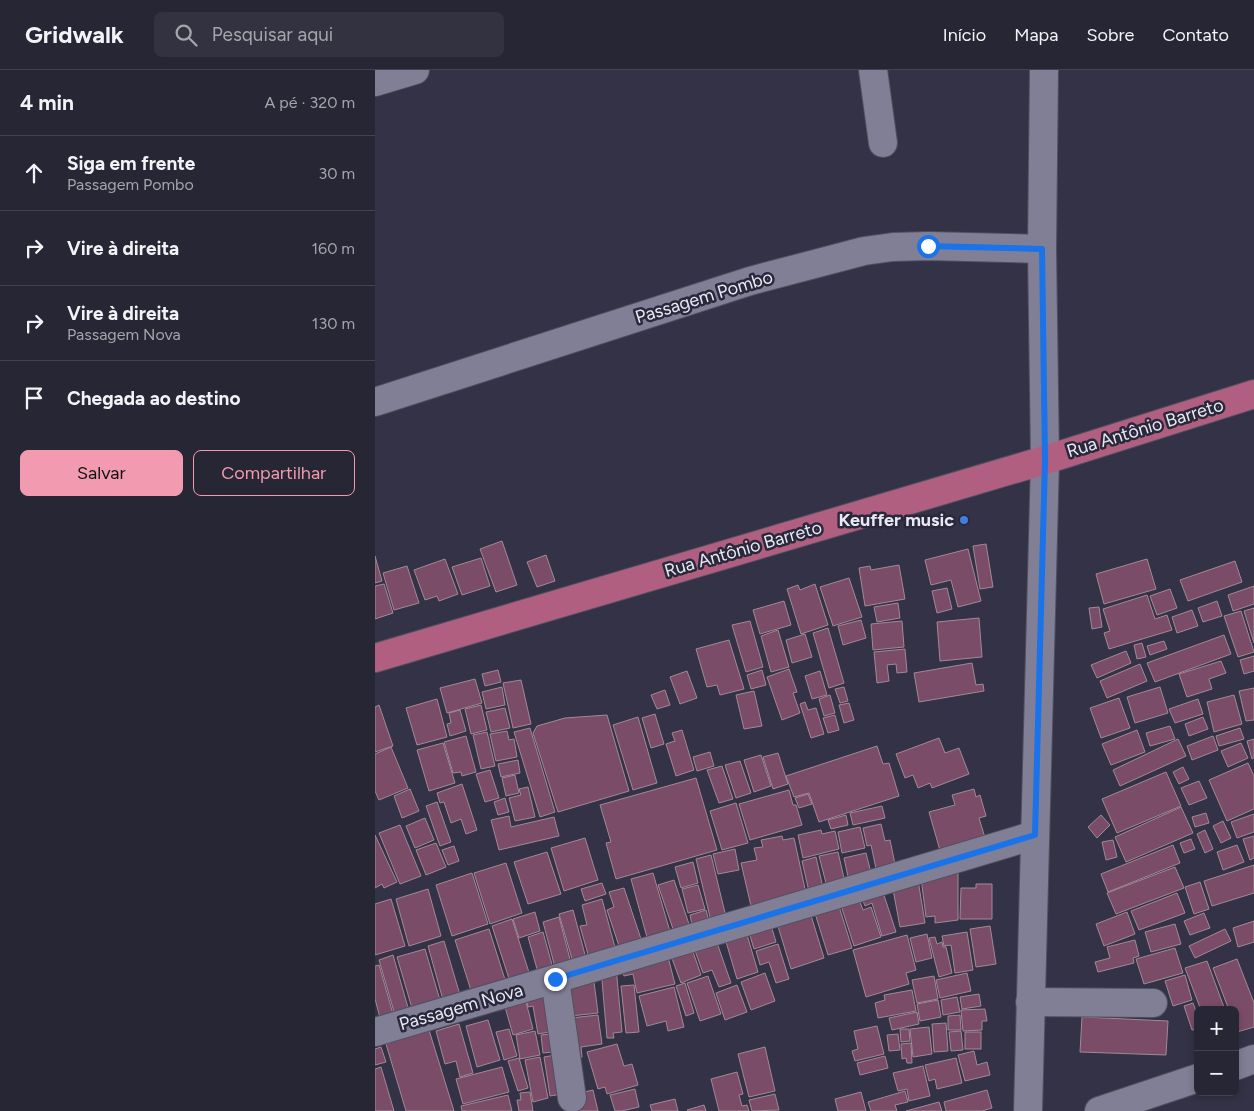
<!DOCTYPE html>
<html lang="pt">
<head>
<meta charset="utf-8">
<style>
	body { margin:0; font-family:Figtree,sans-serif; background:#333240; color:#f1f3f6 }
	.controls { position:absolute; right:15px; bottom:15px; display:grid; overflow:hidden; border-radius:8px; box-shadow:0 2px 8px #0003 }
	.controls button { width:45px; height:45px; display:grid; place-items:center; padding:0; border:0; border-bottom:1px solid #43434f; background:#272634; color:#f1f3f6; font:25px sans-serif }
	.stop { position:absolute; width:15px; height:15px; margin:-11px; border:4px solid #1a73e8; border-radius:50%; background:#fff }
	.stop.end { background:#1a73e8; border-color:#fff; box-shadow:0 1px 5px #0008 }
	.list { margin:0; padding:0; list-style:none }
	h2 { display:flex; justify-content:space-between; align-items:center; height:65px; margin:0; padding:0 20px; font-size:21px }
	h2 small { font-size:16px; font-weight:400; color:#a4a5ac }
	.list li { display:grid; grid-template-columns:32px 1fr auto; gap:15px; align-items:center; box-sizing:border-box; height:75px; padding:0 20px; border-top:1px solid #43434f }
	.list b { display:block; font-size:19px; white-space:nowrap }
	.list p { margin:0; font-size:16px; white-space:nowrap; color:#a4a5ac }
	.list em { font-size:16px; font-style:normal; color:#a4a5ac }
	.actions { display:flex; gap:10px; padding:15px 20px }
	.actions a { flex:1; padding:11px 0; border:1px solid #f29aaf; border-radius:8px; text-align:center; font-size:18px; color:#f29aaf }
	.actions .main { background:#f29aaf; color:#111 }
	.icon { flex:none; width:28px; height:28px; fill:none; stroke:currentColor; stroke-width:2; stroke-linecap:round; stroke-linejoin:round }
	.map { position:relative; flex:none; width:879px; height:1041px; overflow:hidden }
	header { display:flex; align-items:center; gap:30px; box-sizing:border-box; height:70px; padding:0 25px; background:#272634; border-bottom:1px solid #43434f }
	header strong { font-size:24px }
	nav { display:flex; gap:28px; margin-inline-start:auto; font-size:18px }
	.search { width:350px; height:45px; background:#333240; display:flex; align-items:center; gap:12px; box-sizing:border-box; padding:0 18px; border-radius:8px; color:#a4a5ac; font-size:19px }
	main { display:flex }
	aside { flex:1; background:#272634 }
	.map>svg:first-child { display:block }
</style>
</head>
<body>
<header>
<strong>Gridwalk</strong>
<div class="search"><svg class="icon" aria-label="search" viewBox="0 0 24 24"><circle cx="10" cy="10" r="6"/><path d="M15 15l6 6"/></svg>Pesquisar aqui</div>
<nav><a>Início</a><a>Mapa</a><a>Sobre</a><a>Contato</a></nav>
</header>
<main>
<aside>
<h2>4 min<small>A pé · 320 m</small></h2>
<ul class="list">
<li><svg class="icon" aria-label="ahead" viewBox="0 0 24 24"><path d="M12 20V5M6 11l6-6 6 6"/></svg><div><b>Siga em frente</b><p>Passagem Pombo</p></div><em>30 m</em></li>
<li><svg class="icon" aria-label="right" viewBox="0 0 24 24"><path d="M7 20v-9h11M14 6l5 5-5 5"/></svg><div><b>Vire à direita</b></div><em>160 m</em></li>
<li><svg class="icon" aria-label="right" viewBox="0 0 24 24"><path d="M7 20v-9h11M14 6l5 5-5 5"/></svg><div><b>Vire à direita</b><p>Passagem Nova</p></div><em>130 m</em></li>
<li><svg class="icon" aria-label="arrive" viewBox="0 0 24 24"><path d="M6 21V4h12l-3 4 3 4H6"/></svg><div><b>Chegada ao destino</b></div></li>
</ul>
<div class="actions"><a class="main">Salvar</a><a>Compartilhar</a></div>
</aside>
<div class="map">
<svg width="879" height="1041" viewBox="0 0 879 1041">
	<rect width="100%" height="100%" fill="#343246"/>
	<!-- building -->
	<g fill="#7b4c68" stroke="#a18996">
		<path d="M127,471l15,44 -21,7 -16,-43z"/>
		<path d="M611,474l7,43 -13,2 -7,-43z"/>
		<path d="M593,479l13,52 -23,6 -7,-27 -20,5 -6,-25z"/>
		<path d="M171,485l9,26 -18,6 -10,-25z"/>
		<path d="M0,486l7,25 -7,2z"/>
		<path d="M106,488l9,28 -28,9 -10,-28z"/>
		<path d="M70,489l13,35 -19,7 -2,-5 -12,4 -11,-30z"/>
		<path d="M772,489l9,30 -52,15 -8,-30z"/>
		<path d="M860,491l7,21 -54,19 -8,-21z"/>
		<path d="M524,495l6,34 -40,7 -6,-38 11,-2 1,4z"/>
		<path d="M32,496l12,37 -25,7 -11,-37z"/>
		<path d="M474,508l13,39 -29,9 -13,-39z"/>
		<path d="M9,514l9,29 -18,6v-33z"/>
		<path d="M440,514l13,41 -27,9 -14,-45 11,-4 2,5z"/>
		<path d="M879,516v18l-21,7 -5,-16z"/>
		<path d="M572,518l5,21 -15,4 -5,-22z"/>
		<path d="M795,519l7,19 -20,7 -7,-19z"/>
		<path d="M772,525l8,24 12,-4 5,15 -63,19 -5,-16 6,-2 -7,-22z"/>
		<path d="M409,531l7,24 -31,9 -7,-24z"/>
		<path d="M842,531l5,15 -19,6 -5,-14z"/>
		<path d="M523,533l2,15 -23,4 -3,-15z"/>
		<path d="M724,537l3,20 -10,2 -3,-21z"/>
		<path d="M879,538v35l-10,-32z"/>
		<path d="M817,540l6,16 -21,7 -5,-16z"/>
		<path d="M866,541l13,41 -16,5 -14,-41z"/>
		<path d="M604,548l3,39 -42,4 -3,-39z"/>
		<path d="M486,550l5,18 -23,7 -5,-19z"/>
		<path d="M375,551l13,46 -17,5 -14,-47z"/>
		<path d="M527,551l2,26 -31,3 -2,-26z"/>
		<path d="M453,558l16,55 -15,5 -16,-55z"/>
		<path d="M403,560l11,37 -18,5 -10,-36z"/>
		<path d="M430,564l7,23 -20,6 -6,-23z"/>
		<path d="M849,565l7,19 -76,28 -8,-19z"/>
		<path d="M354,570l15,49 -24,6 -3,-10 -10,2 -11,-38z"/>
		<path d="M789,571l3,8 -17,6 -3,-9z"/>
		<path d="M767,573l4,14 -9,2 -3,-14z"/>
		<path d="M530,579l2,23 -10,1 -1,-9 -9,1 2,16 -12,2 -3,-31z"/>
		<path d="M751,581l5,12 -34,15 -6,-13z"/>
		<path d="M879,586v15l-10,3 -4,-14z"/>
		<path d="M846,591l5,12 -17,6 3,10 -25,8 -8,-23z"/>
		<path d="M597,593l4,22 7,-1 1,7 -65,11 -5,-29z"/>
		<path d="M765,594l7,17 -40,17 -7,-17z"/>
		<path d="M414,599l8,23 -4,1 7,20 -18,7 -15,-43z"/>
		<path d="M123,600l3,12 -16,4 -3,-12z"/>
		<path d="M387,600l4,15 -15,4 -4,-14z"/>
		<path d="M312,601l10,27 -17,6 -10,-27z"/>
		<path d="M445,601l7,24 -15,4 -7,-23z"/>
		<path d="M100,609l7,24 -35,10 -7,-25z"/>
		<path d="M146,610l10,44 -18,4 -10,-45z"/>
		<path d="M127,617l3,18 -19,4 -4,-17z"/>
		<path d="M469,617l4,14 -8,2 -5,-14z"/>
		<path d="M785,617l8,26 -33,10 -8,-26z"/>
		<path d="M879,618v32l-8,1 -7,-30z"/>
		<path d="M290,620l5,15 -13,4 -6,-14z"/>
		<path d="M379,621l8,35 -18,3 -8,-34z"/>
		<path d="M455,625l5,18 -11,3 -5,-17z"/>
		<path d="M859,625l8,29 -28,8 -7,-30z"/>
		<path d="M744,628l11,30 -29,10 -11,-30z"/>
		<path d="M62,629l10,38 -30,8 -11,-37z"/>
		<path d="M823,629l5,15 -28,9 -6,-14z"/>
		<path d="M430,632l3,8 8,-2 8,26 -13,4 -11,-34z"/>
		<path d="M474,633l5,17 -10,3 -5,-18z"/>
		<path d="M4,635l14,41 -18,6v-45z"/>
		<path d="M106,635l6,25 -16,4 -6,-25z"/>
		<path d="M130,638l5,20 -19,4 -5,-20z"/>
		<path d="M85,640l6,21 -16,5 -3,-12 4,-1 -2,-10z"/>
		<path d="M280,644l9,30 -13,4 -9,-30z"/>
		<path d="M232,645l22,76 -71,21 -25,-79 4,-7 28,-8z"/>
		<path d="M460,645l4,15 -11,3 -5,-15z"/>
		<path d="M263,647l19,66 -24,7 -20,-65z"/>
		<path d="M828,647l5,12 -19,7 -4,-12z"/>
		<path d="M795,656l5,13 -25,7 -4,-13z"/>
		<path d="M155,658l25,84 -15,5 -26,-85z"/>
		<path d="M865,658l4,11 -25,7 -3,-10z"/>
		<path d="M307,660l12,40 -18,6 -10,-32 9,-3 -3,-8z"/>
		<path d="M762,660l8,22 -34,13 -9,-21z"/>
		<path d="M132,661l2,9 5,-1 3,18 -21,4 -6,-27z"/>
		<path d="M112,662l8,34 -14,3 -8,-34z"/>
		<path d="M91,666l10,36 -14,4 -1,-4 -8,1 -9,-31z"/>
		<path d="M838,666l5,14 -26,10 -5,-14z"/>
		<path d="M564,668l6,15 14,-5 10,26 -37,14 -2,-5 -12,5 -5,-13 -8,3 -9,-24z"/>
		<path d="M803,669l8,17 -66,30 -7,-16z"/>
		<path d="M879,669v19l-2,1 -5,-18z"/>
		<path d="M68,673l12,40 -26,8 -12,-41z"/>
		<path d="M866,673l7,15 -20,9 -7,-16z"/>
		<path d="M502,676l6,18 6,-1 10,33 -80,26 -10,-29 -15,4 -8,-21z"/>
		<path d="M16,677l17,41 -29,12 -4,-9v-37z"/>
		<path d="M335,682l4,14 -17,5 -4,-14z"/>
		<path d="M403,683l10,31 -15,5 -10,-32z"/>
		<path d="M386,685l10,31 -17,6 -10,-32z"/>
		<path d="M143,690l2,13 -19,4 -3,-13z"/>
		<path d="M365,691l11,32 -15,5 -11,-33z"/>
		<path d="M873,693l6,13v33l-27,12 -18,-41z"/>
		<path d="M347,696l11,33 -14,4 -12,-33z"/>
		<path d="M808,697l6,12 -10,5 -6,-12z"/>
		<path d="M115,700l9,28 -14,4 -9,-28z"/>
		<path d="M791,702l15,34 -64,27 -15,-34z"/>
		<path d="M140,705l4,18 -13,3 -4,-18z"/>
		<path d="M321,708l21,72 -101,29 -10,-36 5,-1 -11,-37z"/>
		<path d="M824,711l8,17 -18,7 -8,-17z"/>
		<path d="M87,714l15,46 -11,4 -5,-15 -10,4 -7,-21 -4,1 -3,-10z"/>
		<path d="M153,717l7,30 -20,4 -6,-23 12,-3 -2,-6z"/>
		<path d="M35,719l9,22 -17,7 -8,-22z"/>
		<path d="M599,719l2,8 4,-2 6,21 -7,2 7,23 -45,13 -12,-42 26,-7 -3,-10z"/>
		<path d="M414,720l4,15h3l6,20 -52,15 -11,-36z"/>
		<path d="M433,724l4,10 -13,4 -4,-10z"/>
		<path d="M130,728l4,14 -11,3 -4,-13z"/>
		<path d="M62,732l14,40 -11,4 -14,-40z"/>
		<path d="M361,733l12,40 -26,7 -12,-39z"/>
		<path d="M507,736l3,12 -32,7 -3,-12z"/>
		<path d="M806,737l12,26 -67,29 -11,-25z"/>
		<path d="M831,743l3,10 -14,4 -3,-10z"/>
		<path d="M879,744v18l-17,6 -6,-16z"/>
		<path d="M471,745l2,10 -17,4 -3,-9z"/>
		<path d="M726,745l9,10 -13,13 -9,-11z"/>
		<path d="M134,746l2,11 43,-10 5,19 -60,14 -8,-30z"/>
		<path d="M50,748l9,22 -19,8 -9,-22z"/>
		<path d="M848,751l8,17 -10,5 -8,-17z"/>
		<path d="M506,754l4,17 5,-1 6,29 -19,4 -6,-28 -4,1 -4,-18z"/>
		<path d="M25,755l21,51 -21,8 -21,-51z"/>
		<path d="M485,757l5,21 -23,5 -4,-21z"/>
		<path d="M446,760l1,4 13,-3 4,18 -36,9 -5,-23z"/>
		<path d="M830,760l8,19 -8,4 -8,-19z"/>
		<path d="M0,765l22,47 -13,6 -2,-4 -7,4z"/>
		<path d="M407,766l1,4 11,-2 13,60 -56,8 -10,-43 16,-3 -3,-12 9,-1 -2,-7z"/>
		<path d="M879,766v22l-4,2 -7,-21z"/>
		<path d="M210,768l13,42 -34,11 -13,-43z"/>
		<path d="M816,769l4,10 -11,4 -4,-10z"/>
		<path d="M738,770l4,17 -11,3 -4,-18z"/>
		<path d="M61,773l10,24 -20,8 -10,-25z"/>
		<path d="M798,775l7,18 -72,29 -7,-18z"/>
		<path d="M862,775l7,17 -21,8 -6,-18z"/>
		<path d="M79,776l5,15 -11,4 -6,-15z"/>
		<path d="M360,779l4,21 -21,4 -5,-20z"/>
		<path d="M172,782l14,42 -33,10 -14,-42z"/>
		<path d="M463,782l8,35 -18,4 -9,-35z"/>
		<path d="M491,783l7,28 -23,5 -6,-28z"/>
		<path d="M336,785l15,62 -15,4 -15,-62z"/>
		<path d="M441,787l8,35 -14,4 -8,-35z"/>
		<path d="M318,792l5,21 -17,5 -6,-21z"/>
		<path d="M131,793l16,50 -32,11 -16,-51z"/>
		<path d="M879,795v28l-42,13 -8,-25z"/>
		<path d="M800,797l9,21 -68,26 -9,-21z"/>
		<path d="M583,801v49l-23,3v-7l-9,1 -5,-39z"/>
		<path d="M97,803l16,51 -36,12 -16,-51z"/>
		<path d="M278,803l18,62 -23,6 -17,-62z"/>
		<path d="M299,810l17,50 -16,5 -17,-50z"/>
		<path d="M543,810l7,43 -25,4 -8,-43z"/>
		<path d="M825,812l9,27 -15,5 -9,-27z"/>
		<path d="M227,813l4,11 -21,7 -4,-12z"/>
		<path d="M601,814h16v35h-32l1,-31h15z"/>
		<path d="M323,815l7,24 -17,4 -6,-24z"/>
		<path d="M506,816l15,46 -14,4 -10,-33 -7,3 -5,-13z"/>
		<path d="M249,818l18,54 -22,7 -13,-39 7,-3 -5,-15z"/>
		<path d="M53,819l13,47 -32,10 -13,-47z"/>
		<path d="M802,823l8,20 -46,17 -8,-19z"/>
		<path d="M482,824l6,16 8,-3 10,30 -27,9 -15,-47z"/>
		<path d="M16,829l14,47 -30,9v-51z"/>
		<path d="M227,829l14,52 -27,7 -9,-32 7,-1 -5,-20z"/>
		<path d="M462,830l15,48 -24,7 -15,-48z"/>
		<path d="M198,840l14,52 -13,4 -15,-52z"/>
		<path d="M331,840l4,15 -17,5 -3,-15z"/>
		<path d="M160,842l5,19 -21,7 -6,-19z"/>
		<path d="M435,842l14,46 -33,11 -14,-46z"/>
		<path d="M752,842l8,22 -31,12 -8,-22z"/>
		<path d="M829,843l6,15 -20,7 -6,-14z"/>
		<path d="M184,847l13,50 -16,4 -13,-49z"/>
		<path d="M137,849l20,63 -20,6 -20,-62z"/>
		<path d="M879,851v21l-16,5 -5,-19z"/>
		<path d="M395,852l6,20 -22,7 -6,-20z"/>
		<path d="M800,854l6,20 -30,8 -6,-20z"/>
		<path d="M615,856l6,38 -20,3 -6,-38z"/>
		<path d="M370,858l13,44 -21,7 -13,-44z"/>
		<path d="M114,859l19,60 -34,11 -19,-60z"/>
		<path d="M850,859l6,12 -36,17 -6,-12z"/>
		<path d="M168,862l11,40 -15,4 -11,-39z"/>
		<path d="M592,862l6,38 -18,3 -4,-28 -7,1 -2,-10z"/>
		<path d="M552,864l5,24 -16,4 -6,-24z"/>
		<path d="M532,865l9,35 -10,3 3,11 -43,13 -13,-47z"/>
		<path d="M340,867l16,46 -12,4 -7,-17 -9,3 -10,-28z"/>
		<path d="M560,867l2,7 5,-2 1,5h3l6,26 -13,4 -10,-39z"/>
		<path d="M760,870l4,16 -6,2 1,5 -36,9 -3,-10 15,-4 -3,-11z"/>
		<path d="M69,871l16,54 -17,5 -15,-54z"/>
		<path d="M403,874l11,35 -13,4 -7,-21 -9,3 -4,-14z"/>
		<path d="M316,876l10,29 -20,8 -11,-30z"/>
		<path d="M800,878l8,25 -39,11 -8,-25z"/>
		<path d="M50,879l17,58 -28,8 -17,-58z"/>
		<path d="M292,883l8,31 -38,9 -4,-19 -9,2 -3,-13z"/>
		<path d="M18,885l18,63 -14,4 -18,-62z"/>
		<path d="M862,889l17,44v24l-17,5 -2,-5v-17h-6l-16,-42z"/>
		<path d="M832,891l18,49h-24l-16,-42z"/>
		<path d="M4,895l16,56 -13,4 -7,-26v-33z"/>
		<path d="M241,897l6,65 -9,1 1,5h-7l-6,-69z"/>
		<path d="M390,903l10,28 -24,9 -10,-28z"/>
		<path d="M592,903l4,18 -31,7 -4,-18z"/>
		<path d="M810,905l7,25 -19,6 -8,-25z"/>
		<path d="M333,906l13,38 -21,7 -13,-38z"/>
		<path d="M559,906l4,23 -21,4 -5,-23z"/>
		<path d="M219,912l4,31 -37,4 -3,-32z"/>
		<path d="M310,913l9,30 -8,3 -10,-30z"/>
		<path d="M259,915l5,47 -13,1 -5,-47z"/>
		<path d="M362,915l10,27 -22,8 -9,-27z"/>
		<path d="M299,917l10,40 -16,4 -2,-10 -19,5 -8,-30z"/>
		<path d="M537,920l4,21 -38,7 -3,-15 10,-3 -1,-5z"/>
		<path d="M179,923l6,37 -22,4 -5,-28 -5,1 -2,-9z"/>
		<path d="M604,924l2,12 -19,3 -2,-12z"/>
		<path d="M582,927l3,15 -17,3 -2,-15z"/>
		<path d="M563,930l3,17 -21,4 -3,-17z"/>
		<path d="M151,932l7,27 -20,6 -8,-28z"/>
		<path d="M818,933l5,14v12l-6,1 -8,-24z"/>
		<path d="M610,939l2,12h-5v9l-19,1 -2,-21z"/>
		<path d="M542,942l2,12 -27,6 -3,-12z"/>
		<path d="M223,945l4,29 -21,3 1,10 -15,1 -5,-39z"/>
		<path d="M585,945l1,15h-13v-14z"/>
		<path d="M707,947l86,4 -2,34 -86,-3z"/>
		<path d="M113,950l12,40 -23,7 -11,-41z"/>
		<path d="M571,953l2,28 -14,1 -2,-28z"/>
		<path d="M84,954l14,49 -13,4 -4,-16 -11,3 -9,-33z"/>
		<path d="M502,956l7,28 -29,7 -3,-10 6,-2 -4,-18z"/>
		<path d="M554,957l3,27 -19,3 -3,-28z"/>
		<path d="M134,959l8,27 -13,4 -8,-28z"/>
		<path d="M525,959h9l1,12 -9,1z"/>
		<path d="M54,960l25,81h-48l-20,-67z"/>
		<path d="M160,961l5,24 -20,4 -4,-24z"/>
		<path d="M586,961l2,19 -12,1 -2,-19z"/>
		<rect x="590" y="962" width="16" height="17"/>
		<path d="M184,963l3,18 -19,2 -2,-18z"/>
		<path d="M523,964l2,16 -11,1 -2,-16z"/>
		<path d="M536,973l1,20h-5l-1,-5 -4,1 -1,-15z"/>
		<path d="M242,974l7,22 8,-2 6,21 -31,9 -2,-7 -7,2 -11,-37z"/>
		<path d="M6,977l5,15 -11,3v-16z"/>
		<path d="M390,977l10,44 -26,6 -11,-43z"/>
		<path d="M599,981l3,14 10,-3 3,13 -25,6 -7,-26z"/>
		<path d="M186,984l7,39 -18,3 -6,-39z"/>
		<path d="M510,986l3,12 -28,7 -3,-12z"/>
		<path d="M165,987l8,41 -15,4 -8,-42z"/>
		<path d="M144,988l9,30 -10,3 -10,-30z"/>
		<path d="M581,988l6,25 -25,6 -2,-10 -6,2 -4,-16z"/>
		<path d="M548,996l7,30 -21,5 -2,-12 -9,2 -5,-18z"/>
		<path d="M6,997l13,44h-19v-42z"/>
		<path d="M127,997l7,25 -46,12 -7,-25z"/>
		<path d="M362,1002l6,22 -4,1 3,11 5,-1 2,6h-30l-8,-32z"/>
		<path d="M260,1019l4,18 -17,4h-7l-5,-16z"/>
		<path d="M218,1020l5,21h-18l-4,-17z"/>
		<path d="M612,1020l5,18 -10,3h-36l-2,-9z"/>
		<path d="M530,1021l3,11 -13,3 2,6h-26l-3,-9z"/>
		<path d="M155,1022l3,19h-14l-2,-11h4l-1,-7z"/>
		<path d="M486,1022l5,19h-28l-3,-12z"/>
		<path d="M400,1024l4,16 -27,1 -3,-11z"/>
		<path d="M133,1025l4,16h-50l-1,-5z"/>
		<path d="M300,1029l3,12h-26l-2,-6z"/>
		<path d="M564,1032l3,9h-36z"/>
		<path d="M329,1035l2,6h-18l-1,-1z"/>
	</g>
	<g fill="none" stroke-linecap="round" stroke-linejoin="round">
		<!-- minor casing -->
		<g stroke="#515060" stroke-width="30">
			<g id="minor">
				<path d="M498,0l10,73"/>
				<path d="M0,12l40,-12"/>
				<path d="M0,332l375,-121 114,-30 29,-4 35,-1 114,3"/>
				<path d="M180,909l17,119"/>
				<path d="M655,932l123,1"/>
				<path d="M0,962l180,-53 480,-144"/>
				<path d="M860,996l19,-7"/>
				<path d="M653,1041l17,-651 -3,-211 2,-179"/>
				<path d="M724,1041l99,-33"/>
			</g>
		</g>
		<!-- major casing -->
		<g stroke="#515060" stroke-width="30">
			<path id="major" d="M0,588l670,-198 209,-66"/>
		</g>
		<!-- minor -->
		<use href="#minor" stroke="#817f96" stroke-width="28"/>
		<!-- major -->
		<use href="#major" stroke="#b05f80" stroke-width="28"/>
	</g>
	<g fill="none" stroke-linecap="round" stroke-linejoin="round">
		<!-- route -->
		<path stroke="#1a73e8" stroke-width="6" d="M180,909l480,-144 10,-375 -3,-211 -114,-3"/>
	</g>
	<!-- markers -->
	<circle fill="#3f7fe0" stroke="#2a283b" stroke-width="2" cx="589" cy="450" r="5"/>
	<g text-anchor="middle" dominant-baseline="central" stroke-width="5" stroke-linejoin="round" paint-order="stroke">
		<!-- street labels -->
		<g font-size="18" fill="#e9e8f5" stroke="#2a283b">
			<text transform="translate(329 227) rotate(-17)">Passagem Pombo</text>
			<text transform="translate(770 358) rotate(-17)">Rua Antônio Barreto</text>
			<text transform="translate(368 479) rotate(-16)">Rua Antônio Barreto</text>
			<text transform="translate(86 937) rotate(-16)">Passagem Nova</text>
		</g>
		<!-- poi labels -->
		<g font-size="18" font-weight="bold" fill="#e9e8f5" stroke="#2a283b" text-anchor="end">
			<text x="579" y="450">Keuffer music</text>
		</g>
	</g>
</svg>
<div class="controls">
<button>+</button>
<button>−</button>
</div>
<div class="stop" style="left:553px;top:176px"></div>
<div class="stop end" style="left:180px;top:909px"></div>
</div>
</main>
</body>
</html>
